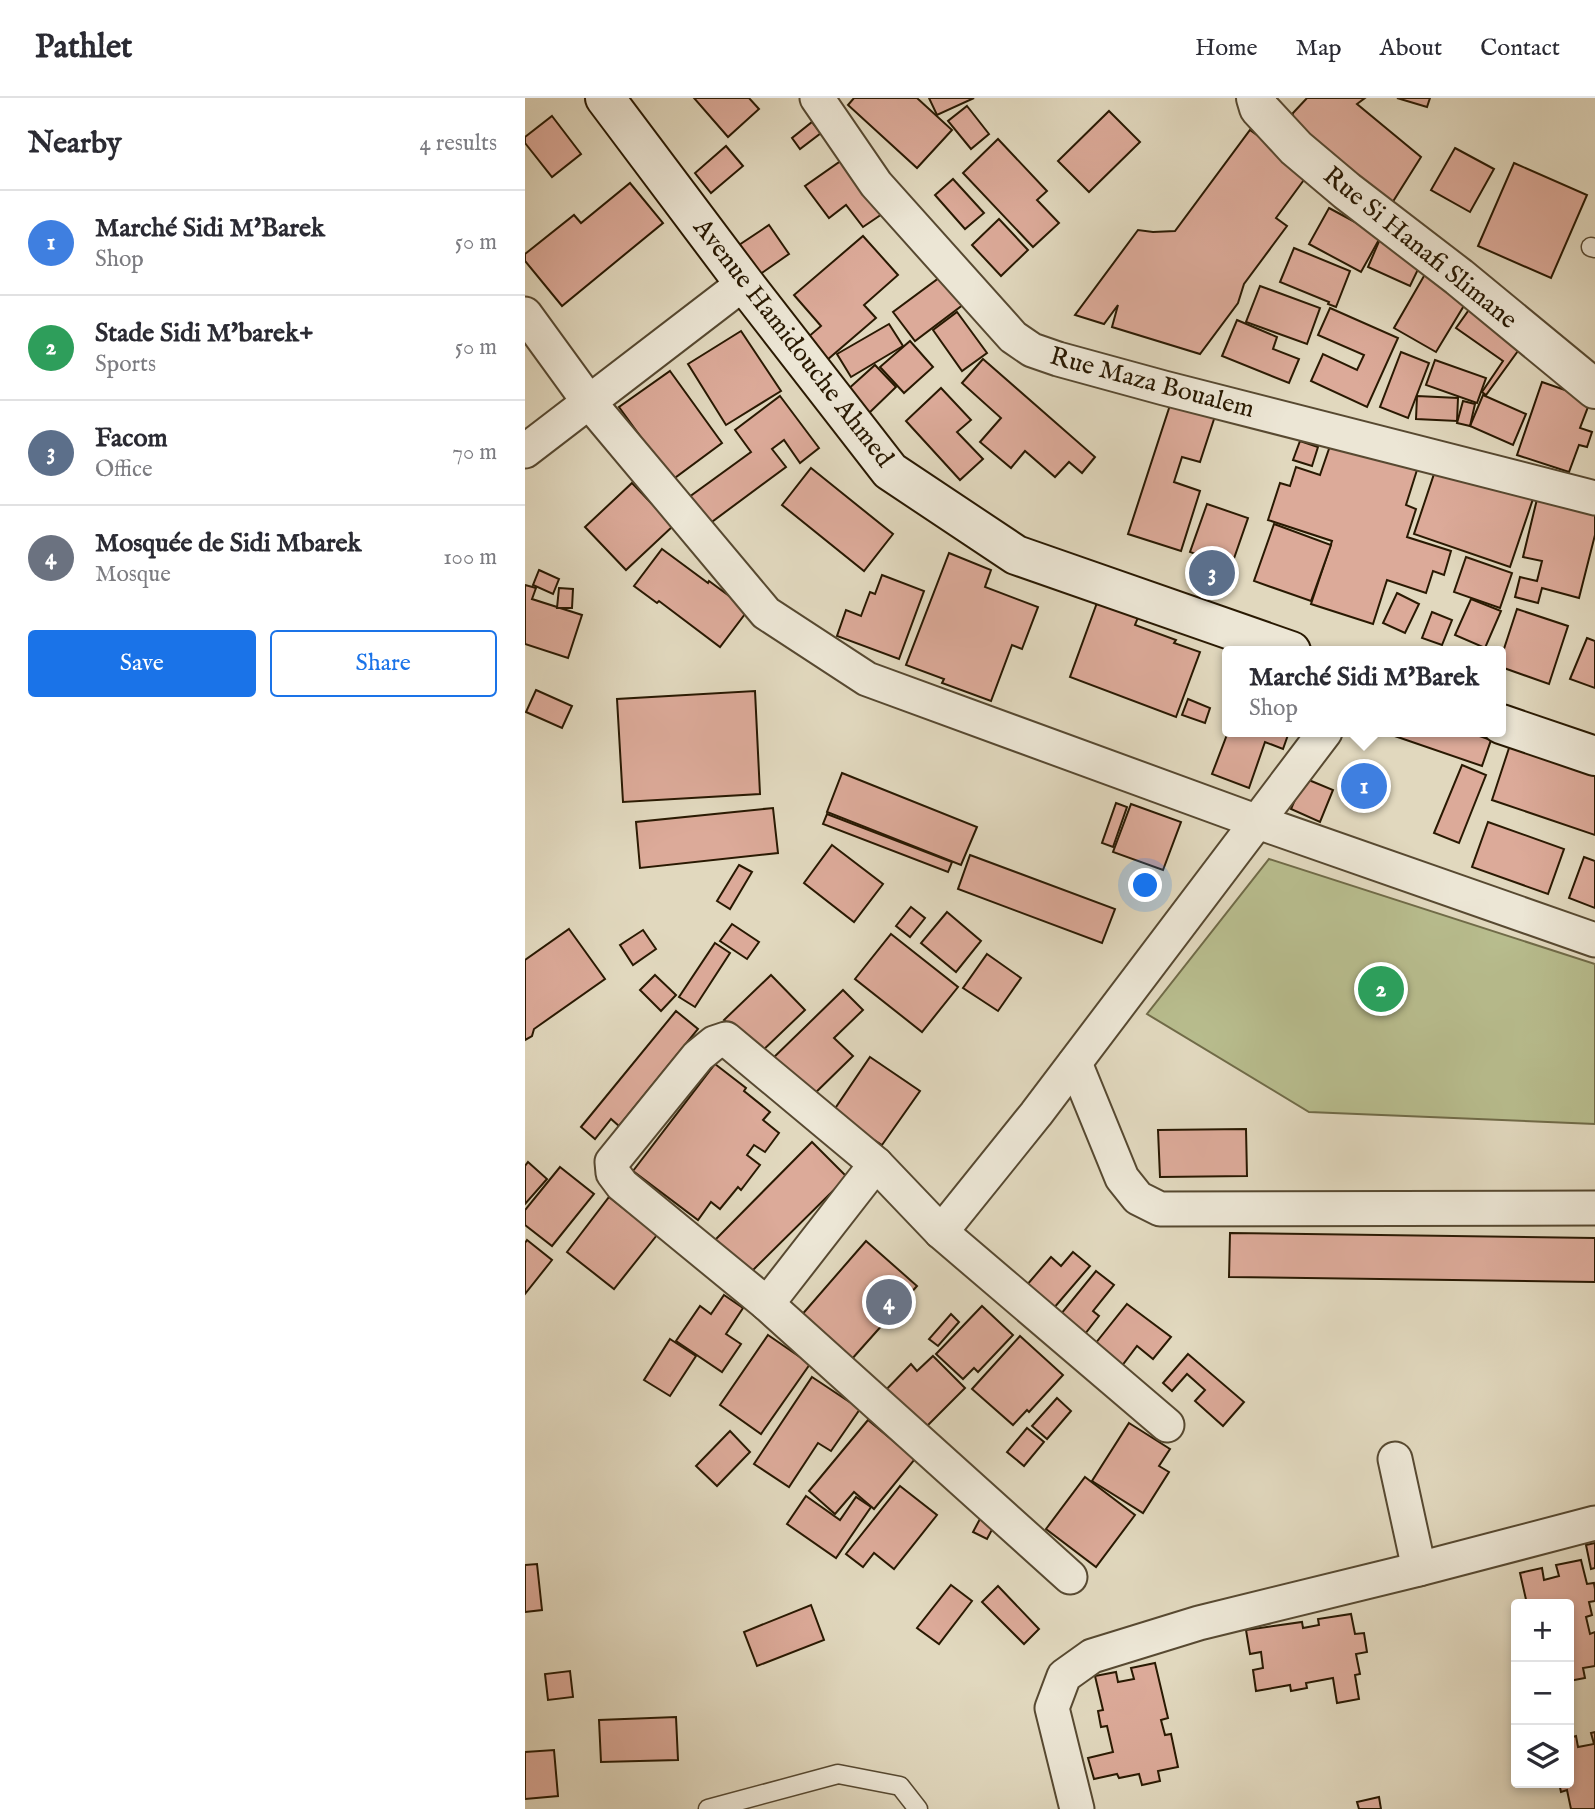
<!DOCTYPE html>
<html lang="en">
<head>
<meta charset="utf-8">
<style>
	body { margin:0; font-family:"IM FELL English",serif; background:#f2f2f3; color:#2b2b33 }
	.controls { position:absolute; right:21px; bottom:21px; display:grid; overflow:hidden; border-radius:7px; box-shadow:0 4px 10px #0003 }
	.controls button { width:63px; height:63px; display:grid; place-items:center; padding:0; border:0; border-bottom:2px solid #e1e1e2; background:#fff; color:#2b2b33; font:35px sans-serif }
	.you { position:absolute; left:621px; top:788px; width:24px; height:24px; margin:-18px; border:5px solid #fff; border-radius:50%; background:#1a73e8; box-shadow:0 0 0 10px #1a73e833 }
	.badge { display:grid; place-items:center; width:46px; height:46px; border-radius:50%; background:#1a73e8; color:#fff; font-size:23px; font-weight:700 }
	.pin { position:absolute; translate:-50% -50%; border:4px solid #fff; box-shadow:0 2px 7px #0006 }
	.popup { position:absolute; left:697px; top:548px; width:284px; height:91px; box-sizing:border-box; display:grid; place-content:center; border-radius:7px; background:#fff; filter:drop-shadow(0 2px 5px #0005); font-size:23px; white-space:nowrap; color:#7c7c81 }
	.popup b { font-size:26px; color:#2b2b33 }
	.popup::after { content:''; position:absolute; left:50%; top:100%; margin-left:-14px; border:14px solid transparent; border-top-color:#fff }
	.list { margin:0; padding:0; list-style:none }
	h2 { display:flex; justify-content:space-between; align-items:center; height:91px; margin:0; padding:0 28px; font-size:30px }
	h2 small { font-size:23px; font-weight:400; color:#7c7c81 }
	.list li { display:grid; grid-template-columns:46px 1fr auto; gap:21px; align-items:center; box-sizing:border-box; height:105px; padding:0 28px; border-top:2px solid #e1e1e2 }
	.list b { display:block; font-size:26px; white-space:nowrap }
	.list p { margin:0; font-size:23px; white-space:nowrap; color:#7c7c81 }
	.list em { font-size:23px; font-style:normal; color:#7c7c81 }
	.actions { display:flex; gap:14px; padding:21px 28px }
	.actions a { flex:1; padding:16px 0; border:2px solid #1a73e8; border-radius:7px; text-align:center; font-size:24px; color:#1a73e8 }
	.actions .main { background:#1a73e8; color:#fff }
	.icon { flex:none; width:38px; height:38px; fill:none; stroke:currentColor; stroke-width:2; stroke-linecap:round; stroke-linejoin:round }
	.map { position:relative; flex:none; width:1070px; height:1711px; overflow:hidden }
	header { display:flex; align-items:center; gap:42px; box-sizing:border-box; height:98px; padding:0 35px; background:#fff; border-bottom:2px solid #e1e1e2 }
	header strong { font-size:33px }
	nav { display:flex; gap:38px; margin-inline-start:auto; font-size:24px }
	main { display:flex }
	aside { flex:1; background:#fff }
	.map>svg:first-child { display:block }
</style>
</head>
<body>
<header>
<strong>Pathlet</strong>
<nav><a>Home</a><a>Map</a><a>About</a><a>Contact</a></nav>
</header>
<main>
<aside>
<h2>Nearby<small>4 results</small></h2>
<ul class="list">
<li><span class="badge" style="background:#3f7fe0">1</span><div><b>Marché Sidi M'Barek</b><p>Shop</p></div><em>50 m</em></li>
<li><span class="badge" style="background:#2e9e5b">2</span><div><b>Stade Sidi M'barek+</b><p>Sports</p></div><em>50 m</em></li>
<li><span class="badge" style="background:#5c6f8a">3</span><div><b>Facom</b><p>Office</p></div><em>70 m</em></li>
<li><span class="badge" style="background:#6b7280">4</span><div><b>Mosquée de Sidi Mbarek</b><p>Mosque</p></div><em>100 m</em></li>
</ul>
<div class="actions"><a class="main">Save</a><a>Share</a></div>
</aside>
<div class="map">
<svg width="1070" height="1711" viewBox="0 0 1070 1711">
	<rect width="100%" height="100%" fill="#e1d8be"/>
	<filter id="stains"><feTurbulence type="fractalNoise" baseFrequency=".00286" numOctaves="4"/><feColorMatrix values="0 0 0 0 .2 0 0 0 0 .09 0 0 0 0 .02 0 0 0 .5 -.17"/></filter>
	<radialGradient id="worn" r=".72"><stop offset=".6" stop-color="#630" stop-opacity="0"/><stop offset="1" stop-color="#630" stop-opacity=".3"/></radialGradient>
	<!-- green -->
	<path fill="#b8bd8e" stroke="#706b48" stroke-width="2" d="M744,761l326,105v160l-286,-12 -162,-98z"/>
	<!-- building -->
	<g fill="#dcaa99" stroke="#291902" stroke-width="2">
		<path d="M169,0h55l10,11 -31,28z"/>
		<path d="M329,0h63l35,32 -35,38 -69,-63z"/>
		<path d="M404,0h45l-37,17z"/>
		<path d="M782,0h58l-8,6 64,53 -34,54 -97,-71 3,-27z"/>
		<path d="M872,0h33l-3,9z"/>
		<path d="M442,8l22,28 -18,15 -23,-28z"/>
		<path d="M584,13l31,31 -51,50 -31,-31z"/>
		<path d="M27,18l29,38 -29,23 -27,-34v-6z"/>
		<path d="M287,24l9,11 -21,16 -8,-11z"/>
		<path d="M725,32l59,43 -33,45 11,8 -43,58 -6,19 -38,51 -88,-27 6,-22 -14,19 -29,-9 63,-85 15,2 22,-1z"/>
		<path d="M473,41l49,52 -10,9 22,23 -26,24 -70,-74z"/>
		<path d="M201,48l17,20 -32,27 -16,-20z"/>
		<path d="M930,50l39,21 -24,43 -39,-22z"/>
		<path d="M320,60l40,54 -22,15 -17,-22 -17,13 -24,-32z"/>
		<path d="M989,65l73,32 -36,83 -73,-32z"/>
		<path d="M428,81l31,34 -19,16 -30,-34z"/>
		<path d="M105,85l33,40 -101,83 -37,-45v-7l49,-39 7,8z"/>
		<path d="M804,110l52,28 -20,36 -52,-28z"/>
		<path d="M474,121l29,31 -27,26 -29,-31z"/>
		<path d="M244,127l20,29 -30,21 -20,-30z"/>
		<path d="M338,138l35,39 -34,30 12,13 -49,42 -20,-22 14,-12 -27,-31z"/>
		<path d="M855,141l43,20 -13,27 -42,-19z"/>
		<path d="M769,150l56,23 -14,36 -8,-3 1,-2 -49,-20z"/>
		<path d="M903,171l43,25 -35,58 -42,-24z"/>
		<path d="M418,177l21,29 -49,37 -22,-29z"/>
		<path d="M735,188l60,22 -13,36 -61,-22z"/>
		<path d="M946,209l52,37 -37,51 -4,-3 21,-31 -47,-33z"/>
		<path d="M805,210l68,30 -31,69 -56,-26 12,-27 34,16 7,-15 -46,-20z"/>
		<path d="M432,214l30,41 -25,18 -29,-41z"/>
		<path d="M712,222l40,17 -4,12 26,10 -10,24 -67,-27z"/>
		<path d="M364,226l14,22 -52,31 -14,-23z"/>
		<path d="M216,233l40,60 -55,34 -38,-61z"/>
		<path d="M385,243l23,26 -29,26 -24,-26z"/>
		<path d="M876,254l28,11 -21,55 -28,-11z"/>
		<path d="M458,261l112,98 -13,16 -13,-11 -14,15 -30,-26 -14,17 -31,-26 21,-24 -39,-35z"/>
		<path d="M910,262l51,18 -9,25 -51,-18z"/>
		<path d="M350,267l21,22 -28,27 -22,-23z"/>
		<path d="M145,273l52,72 -50,37 -53,-73z"/>
		<path d="M1017,284l49,17 -11,29 12,4 -5,15 -8,-2 -10,27 -52,-17z"/>
		<path d="M416,290l30,32 -14,12 26,27 -23,21 -54,-59z"/>
		<path d="M958,297l43,19 -13,31 -43,-19z"/>
		<path d="M255,298l39,52 -19,15 -16,-23 -12,9 14,18 -81,60 -20,-27 66,-48 -16,-22z"/>
		<path d="M648,298l44,14 -17,52 -18,-5 -8,25 26,9 -19,60 -53,-17z"/>
		<path d="M892,298l41,2 -1,23 -41,-2z"/>
		<path d="M938,303l12,3 -5,22 -13,-3z"/>
		<path d="M775,343l18,6 -6,19 -19,-6z"/>
		<path d="M806,345l86,27 -11,35 10,4 -9,28 44,14 -7,24 -11,-4 -7,22 -39,-13 -14,44 -62,-20 21,-63 -64,-21 12,-37 10,3 6,-19 24,8z"/>
		<path d="M912,367l97,31 -24,71 -96,-33z"/>
		<path d="M286,370l82,66 -29,37 -82,-66z"/>
		<path d="M107,385l41,43 -47,44 -41,-43z"/>
		<path d="M1013,397l57,14v26l-16,63 -37,-10 -4,15 -23,-6 5,-20 17,4 5,-20 -19,-4z"/>
		<path d="M682,406l41,14 -17,49 -41,-15z"/>
		<path d="M749,426l57,21 -20,56 -57,-20z"/>
		<path d="M137,451l46,34 1,-2 39,29 -28,37 -61,-46 -2,2 -23,-17z"/>
		<path d="M424,455l42,17 -6,17 53,20 -16,42 -10,-4 -21,56 -49,-18 2,-4 -38,-14z"/>
		<path d="M941,459l46,16 -12,35 -46,-16z"/>
		<path d="M14,472l20,9 -6,15 -20,-9z"/>
		<path d="M357,477l42,16 -25,68 -62,-23 9,-26 15,6 9,-24 5,2z"/>
		<path d="M0,487l11,3 -4,11 50,16 -14,43 -43,-14z"/>
		<path d="M34,490l14,1 -1,19h-15z"/>
		<path d="M872,495l22,11 -14,29 -22,-10z"/>
		<path d="M946,501l30,12 -16,37 -30,-13z"/>
		<path d="M573,502l41,15 -4,10 41,15 -2,3 26,9 -24,65 -106,-40z"/>
		<path d="M992,511l51,17 -19,58 -48,-17v-9z"/>
		<path d="M907,514l20,8 -10,25 -20,-7z"/>
		<path d="M1062,540l8,3v47l-25,-9z"/>
		<path d="M11,592l36,16 -10,22 -36,-16z"/>
		<path d="M230,593l5,103 -137,8 -6,-103z"/>
		<path d="M663,601l22,9 -5,15 -23,-8z"/>
		<path d="M703,634h61l-6,17 -18,-7 -16,46 -37,-14z"/>
		<path d="M858,634h85l23,8 -9,26z"/>
		<path d="M985,647l85,30v60l-103,-35z"/>
		<path d="M937,667l24,10 -27,68 -25,-10z"/>
		<path d="M317,675l135,54 -16,38 -134,-53z"/>
		<path d="M779,680l29,12 -13,32 -29,-13z"/>
		<path d="M591,705l11,4 -14,40 -11,-4z"/>
		<path d="M606,706l50,18 -18,48 -50,-18z"/>
		<path d="M248,710l5,45 -138,15 -4,-46z"/>
		<path d="M302,716l125,48 -4,10 -125,-48z"/>
		<path d="M963,724l76,27 -16,45 -76,-27z"/>
		<path d="M307,747l51,39 -29,38 -50,-39z"/>
		<path d="M445,757l145,54 -13,34 -144,-54z"/>
		<path d="M1059,759l11,4v47l-26,-10z"/>
		<path d="M214,767l13,7 -22,37 -13,-8z"/>
		<path d="M386,809l14,11 -15,19 -14,-11z"/>
		<path d="M422,814l34,29 -25,31 -35,-29z"/>
		<path d="M207,826l27,18 -12,17 -27,-18z"/>
		<path d="M44,831l36,50 -71,50 -2,7 -7,4v-80z"/>
		<path d="M118,832l13,19 -23,16 -13,-20z"/>
		<path d="M366,836l67,53 -36,45 -67,-53z"/>
		<path d="M190,845l15,10 -35,54 -16,-10z"/>
		<path d="M462,856l34,24 -23,33 -35,-23z"/>
		<path d="M130,877l21,20 -15,16 -21,-21z"/>
		<path d="M246,877l34,35 -47,45 -34,-35z"/>
		<path d="M318,892l20,20 -29,28 19,18 -46,45 -38,-39z"/>
		<path d="M151,913l22,18 -79,97 -8,-7 -16,20 -14,-12z"/>
		<path d="M345,959l50,34 -38,54 -50,-32z"/>
		<path d="M190,966l31,24 -2,3 26,21 -7,8 16,13 -14,19 -11,-7 -7,10 13,10 -19,25 -3,-3 -18,22 -9,-7 -13,18 -65,-49z"/>
		<path d="M721,1031l1,47 -87,1 -2,-47z"/>
		<path d="M287,1044l35,35 -98,97 -34,-34z"/>
		<path d="M3,1064l19,17 -22,25v-38z"/>
		<path d="M35,1069l34,27 -42,52 -27,-21v-15z"/>
		<path d="M84,1099l48,38 -43,54 -47,-37z"/>
		<path d="M705,1135l365,5v44l-366,-5z"/>
		<path d="M2,1142l25,20 -27,34v-51z"/>
		<path d="M341,1143l51,45 -74,83 -50,-44z"/>
		<path d="M548,1154l17,14 -43,50 -27,-23 31,-36 10,9z"/>
		<path d="M571,1173l18,14 -21,26 6,5 -18,23 -25,-19z"/>
		<path d="M199,1197l19,13 -17,26 15,10 -19,28 -46,-31 24,-35 11,8z"/>
		<path d="M602,1206l44,33 -18,22 -16,-13 -19,25 -27,-22z"/>
		<path d="M457,1208l31,29 -35,37 -4,-4 -11,11 -27,-25z"/>
		<path d="M426,1216l8,8 -21,24 -9,-7z"/>
		<path d="M243,1237l42,29 -49,70 -41,-29z"/>
		<path d="M495,1238l43,39 -34,37 -2,-2 -14,15 -41,-36z"/>
		<path d="M145,1241l26,17 -26,40 -26,-16z"/>
		<path d="M663,1256l56,48 -21,24 -28,-25 10,-11 -18,-16 -15,17 -9,-8z"/>
		<path d="M408,1258l32,32 -47,47 -39,-38 32,-33 6,7z"/>
		<path d="M287,1279l48,32 -29,42 -13,-8 -29,44 -35,-23z"/>
		<path d="M532,1300l14,13 -24,28 -15,-13z"/>
		<path d="M343,1322l47,39 -41,50 -20,-17 -19,22 -26,-23z"/>
		<path d="M604,1325l41,26 -11,17 10,6 -26,41 -51,-32z"/>
		<path d="M502,1330l17,14 -20,24 -17,-14z"/>
		<path d="M205,1333l20,21 -33,34 -21,-20z"/>
		<path d="M560,1379l50,38 -39,52 -50,-38z"/>
		<path d="M375,1388l37,29 -43,54 -20,-16 -11,14 -17,-13z"/>
		<path d="M281,1398l34,24 16,-23 15,10 -35,51 -49,-34z"/>
		<path d="M456,1419l14,7 -8,15 -14,-7z"/>
		<path d="M1070,1445v25l-4,1 -5,-24z"/>
		<path d="M1056,1462l6,24 7,-1 1,6v12l-6,1 3,13 -6,2 4,17 5,-2v34l-12,2 2,10 -16,3v-77h-42l-7,-31 22,-5 2,12 15,-4 -3,-11z"/>
		<path d="M12,1466l5,46 -17,2v-47z"/>
		<path d="M426,1487l21,16 -33,43 -22,-16z"/>
		<path d="M473,1488l41,43 -15,15 -42,-42z"/>
		<path d="M286,1507l13,35 -67,26 -13,-34z"/>
		<path d="M826,1516l4,20 9,-1 3,19 -11,2 4,20 -5,1 4,24 -22,4 -4,-25 -27,5 1,5 -16,3 -1,-6 -34,6 -3,-21 10,-2 -2,-16 -11,2 -4,-24 56,-8 1,6 16,-3 -1,-6z"/>
		<path d="M630,1565l13,55 -7,2 4,15 6,-1 7,33 -20,4 2,10 -18,4 -3,-11 -20,4 -2,-4 -23,5 -6,-21 25,-6 -6,-26 -6,1 -3,-16 5,-1 -8,-34 21,-4 2,10 16,-3 -3,-11z"/>
		<path d="M45,1573l3,26 -25,3 -3,-26z"/>
		<path d="M151,1619l2,43 -77,2 -2,-42z"/>
		<path d="M1070,1634v77h-24l-4,-19 -6,2 -2,-9h10v-45l7,-2 2,11 16,-3 -3,-11z"/>
		<path d="M29,1652l4,46 -33,3v-47z"/>
		<path d="M854,1699l2,12h-22l-2,-7z"/>
	</g>
	<g fill="none" stroke-linecap="round" stroke-linejoin="round">
		<!-- service casing -->
		<g stroke="#574931" stroke-width="21">
			<g id="service">
				<path d="M1066,149l4,1"/>
				<path d="M183,1711l130,-35 62,12 18,23"/>
			</g>
		</g>
		<!-- minor casing -->
		<g stroke="#574931" stroke-width="37">
			<g id="minor">
				<path d="M292,0l59,86 137,153 19,13 26,9 106,29 431,110"/>
				<path d="M0,216l64,88 177,211 101,66 391,143 337,118"/>
				<path d="M0,353l219,-168"/>
				<path d="M550,965l47,115 16,20 22,11 435,-1"/>
				<path d="M416,1134l95,-118 289,-382"/>
				<path d="M242,1206l109,-140"/>
				<path d="M870,1361l24,110"/>
				<path d="M545,1479l-303,-273 -145,-119 -9,-12 -1,-11 86,-106 16,-13 12,-4 150,125 65,68 226,193"/>
				<path d="M552,1711l-25,-101 12,-32 28,-20 107,-33 220,-54 176,-46"/>
			</g>
		</g>
		<!-- tertiary casing -->
		<g stroke="#574931" stroke-width="42">
			<path id="tertiary" d="M731,0l3,10 37,40 51,43 112,86 136,112"/>
		</g>
		<!-- secondary casing -->
		<g stroke="#291902" stroke-width="42">
			<g id="secondary">
				<path d="M80,0l139,185 146,188 126,84 275,96"/>
				<path d="M976,626l94,32"/>
			</g>
		</g>
		<!-- service -->
		<use href="#service" stroke="#ece6d5" stroke-width="18"/>
		<!-- minor -->
		<use href="#minor" stroke="#ece6d5" stroke-width="33"/>
		<!-- tertiary -->
		<use href="#tertiary" stroke="#ece6d5" stroke-width="38"/>
		<!-- secondary -->
		<use href="#secondary" stroke="#ece6d5" stroke-width="38"/>
	</g>
	<g text-anchor="middle" dominant-baseline="central" stroke-width="5" stroke-linejoin="round" paint-order="stroke">
		<!-- street labels -->
		<g font-size="26" fill="#291902" stroke="#ece6d5">
			<text transform="translate(895 150) rotate(39)">Rue Si Hanafi Slimane</text>
			<text transform="translate(268 245) rotate(52)">Avenue Hamidouche Ahmed</text>
			<text transform="translate(627 285) rotate(15)">Rue Maza Boualem</text>
		</g>
	</g>
	<rect width="100%" height="100%" filter="url(#stains)"/>
	<rect width="100%" height="100%" fill="url(#worn)"/>
</svg>
<div class="controls">
<button>+</button>
<button>−</button>
<button><svg class="icon" aria-label="layers" viewBox="0 0 24 24"><path d="M12 4l9 5-9 5-9-5zM3 14l9 5 9-5"/></svg></button>
</div>
<div class="you"></div>
<div class="pin badge" style="left:839px;top:688px;background:#3f7fe0">1</div>
<div class="popup"><b>Marché Sidi M'Barek</b>Shop</div>
<div class="pin badge" style="left:856px;top:891px;background:#2e9e5b">2</div>
<div class="pin badge" style="left:687px;top:475px;background:#5c6f8a">3</div>
<div class="pin badge" style="left:364px;top:1204px;background:#6b7280">4</div>
</div>
</main>
</body>
</html>
